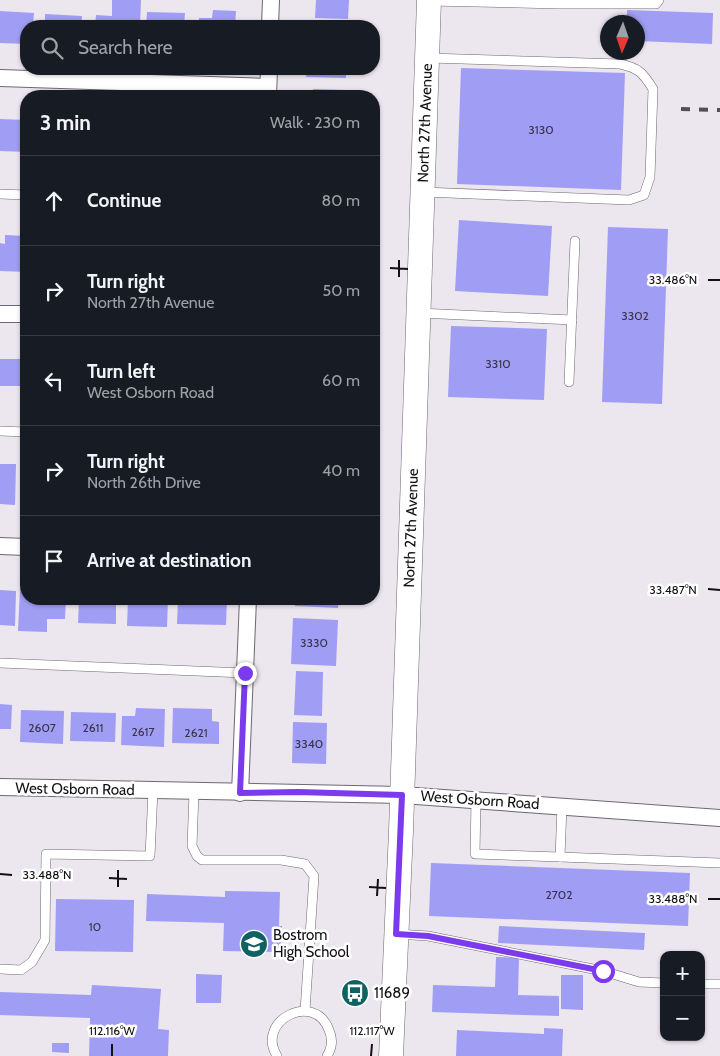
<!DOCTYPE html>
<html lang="en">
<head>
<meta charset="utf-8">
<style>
	body { margin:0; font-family:Cabin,sans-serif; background:#242831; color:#f1f3f6 }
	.controls { position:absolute; right:15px; bottom:15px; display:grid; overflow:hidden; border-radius:10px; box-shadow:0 1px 4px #0004 }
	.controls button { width:45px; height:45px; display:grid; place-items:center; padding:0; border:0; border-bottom:1px solid #363941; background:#171b24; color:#f1f3f6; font:25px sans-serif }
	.compass { position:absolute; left:600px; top:15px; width:45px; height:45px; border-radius:50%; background:#171b24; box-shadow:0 1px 4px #0004; rotate:182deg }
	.stop { position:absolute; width:15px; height:15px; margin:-11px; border:4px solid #7c3aed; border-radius:50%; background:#fff }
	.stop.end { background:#7c3aed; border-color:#fff; box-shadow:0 1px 5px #0008 }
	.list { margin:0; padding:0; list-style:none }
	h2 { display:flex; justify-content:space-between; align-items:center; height:65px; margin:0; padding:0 20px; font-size:21px }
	h2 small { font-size:16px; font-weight:400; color:#9ea1a6 }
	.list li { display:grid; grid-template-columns:32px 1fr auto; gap:15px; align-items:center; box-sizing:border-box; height:90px; padding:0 20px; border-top:1px solid #363941 }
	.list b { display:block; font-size:19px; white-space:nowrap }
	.list p { margin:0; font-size:16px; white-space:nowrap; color:#9ea1a6 }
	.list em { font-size:16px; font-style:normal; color:#9ea1a6 }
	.icon { flex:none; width:28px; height:28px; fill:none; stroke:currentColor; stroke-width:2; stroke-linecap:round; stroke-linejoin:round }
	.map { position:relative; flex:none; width:720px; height:1056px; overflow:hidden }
	.search { position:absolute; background:#171b24; box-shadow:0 1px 4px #0004; left:20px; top:20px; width:360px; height:55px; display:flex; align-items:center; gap:12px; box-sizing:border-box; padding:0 18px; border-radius:20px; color:#9ea1a6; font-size:19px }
	.panel { position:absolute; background:#171b24; box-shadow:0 1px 4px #0004; left:20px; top:90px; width:360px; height:515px; border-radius:20px }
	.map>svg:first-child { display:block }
</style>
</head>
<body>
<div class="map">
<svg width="720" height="1056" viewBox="0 0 720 1056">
	<rect width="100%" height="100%" fill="#ece6ef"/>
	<!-- building -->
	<g fill="#a09df4">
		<path d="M112,0h29l-1,26h-45l1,-11 16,1z"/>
		<path d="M316,0h33l-1,19 -33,-1z"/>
		<path d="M213,10l23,1 -1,15h-37l1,-8h13z"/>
		<path d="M627,10l86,3 -1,31 -74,-3v-19h-11z"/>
		<path d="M0,11l34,2 -1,13h-7v18l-26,-1z"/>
		<path d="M147,12l38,1 -1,13h-38z"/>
		<path d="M45,14l37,2 -1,10h-36z"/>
		<path d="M461,68l164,5 -4,117 -164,-6z"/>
		<path d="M307,69h39v9l-40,-1z"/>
		<path d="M313,89l32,1v6h-32z"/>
		<path d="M0,119l26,1v32l-26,-1z"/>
		<path d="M459,220l93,6 -4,70 -93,-5z"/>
		<path d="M608,227l60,2 -6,175 -60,-2z"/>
		<path d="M5,235l21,1v36l-26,-1v-28l5,1z"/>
		<path d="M451,326l96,3 -3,71 -96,-3z"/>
		<path d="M0,359h22l-1,27h-21z"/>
		<path d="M0,464h16l-1,41 -15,-1z"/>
		<path d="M20,589h6v10h40l-1,20h-18v13l-29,-1z"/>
		<path d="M0,590l16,1 -1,35 -15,-1z"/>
		<path d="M79,599h37v25l-38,-1z"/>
		<path d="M128,599h40l-1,28 -40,-1z"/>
		<path d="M178,599h49l-1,26 -49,-1z"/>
		<path d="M295,599h44l-1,9 -43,-2z"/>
		<path d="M293,618l45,2 -2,46 -45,-2z"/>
		<path d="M296,671l27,1 -1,44 -28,-1z"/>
		<path d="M0,704l12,1 -1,24h-11z"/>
		<path d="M136,708l29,1 -1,38 -43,-2 1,-29h13z"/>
		<path d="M173,708l39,1v12l7,1v22l-47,-1z"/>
		<path d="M21,710l43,1 -1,33 -43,-2z"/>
		<path d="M71,712l45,1 -1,29 -45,-1z"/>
		<path d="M293,722l34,1 -1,41 -34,-1z"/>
		<path d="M431,863l259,10 -2,53 -259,-10z"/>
		<path d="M225,891l55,1 -1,34h3l-2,26 -57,-1 1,-28 -78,-2 1,-27 78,3z"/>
		<path d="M56,899l78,1 -1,52 -78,-1z"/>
		<path d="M499,926l146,7 -1,17 -146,-7z"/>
		<path d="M496,957l23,1 -1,37 41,1v20l-127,-4 1,-27 62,2z"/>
		<path d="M196,974l26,1 -1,28h-25z"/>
		<path d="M561,975h22v35l-22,-1z"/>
		<path d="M92,985l69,4 -3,40 11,1 -1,26h-79l1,-38 -90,-3v-23l91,3z"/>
		<path d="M544,1028l19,1 -1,27h-106l1,-26 87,4z"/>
		<path d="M52,1043h17v10l-17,-1z"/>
	</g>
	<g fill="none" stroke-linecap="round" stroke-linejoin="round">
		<!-- service casing -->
		<g stroke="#6d6870" stroke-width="10">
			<g id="service">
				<path d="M430,1l129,3h97l3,-4"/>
				<path d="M423,192l206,8 15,-5 6,-18 3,-88c-10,-16 -14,-21 -33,-25l-191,-6"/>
				<path d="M0,194l26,1"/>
				<path d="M419,313l153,7"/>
				<path d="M569,382l6,-141"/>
				<path d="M0,431l26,1"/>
				<path d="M0,663l245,10"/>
				<path d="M194,792l-2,54 5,10 5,4h79l24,4 9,12 -9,135"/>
				<path d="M476,800l-1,54 85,3 2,-51"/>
				<path d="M560,857l160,6"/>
				<path d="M397,934l31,2 175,35 36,11 25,1"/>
				<path d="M0,969l21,1 11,-8 13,-22 1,-86 104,2 3,-66"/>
				<path d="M701,984h19"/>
				<path d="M277,1056c-22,-36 38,-65 52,-26 4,9 3,18 -2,26"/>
			</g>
		</g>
		<!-- minor casing -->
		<g stroke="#6d6870" stroke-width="18">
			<g id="minor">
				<path d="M270,26l1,-26"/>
				<path d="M0,78l268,9"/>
				<path d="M268,96l1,-27"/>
				<path d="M0,314h26"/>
				<path d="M0,546l26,1"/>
				<path d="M0,787l402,8 318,23"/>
				<path d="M240,793l8,-194"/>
			</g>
		</g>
		<!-- secondary casing -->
		<g stroke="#6d6870" stroke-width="25">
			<path id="secondary" d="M391,1056l10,-225 28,-831"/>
		</g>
		<!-- service -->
		<use href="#service" stroke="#fff" stroke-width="9"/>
		<!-- minor -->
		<use href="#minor" stroke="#fff" stroke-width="16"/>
		<!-- secondary -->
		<use href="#secondary" stroke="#fff" stroke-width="24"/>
		<!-- rail -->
		<path stroke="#534f54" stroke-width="4" stroke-dasharray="9 9" stroke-linecap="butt" d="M681,109l39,1"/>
	</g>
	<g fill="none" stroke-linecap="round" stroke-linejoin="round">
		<!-- route -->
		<path stroke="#7c3aed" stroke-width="6" d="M245,673l-5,120 58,-1 104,3 -6,139 32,2 175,35"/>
	</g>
	<!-- ticks -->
	<path fill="none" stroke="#121013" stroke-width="2" d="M390,268l18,1M399,277v-17M708,280h12M708,589l12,1M0,874l12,1M109,878l18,1M118,887v-17M369,887l17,1M377,896l1,-17M708,899h12M112,1056v-12M371,1056l1,-12"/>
	<!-- icons -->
	<defs>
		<g id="school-disc" transform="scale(1.4375)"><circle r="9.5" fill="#106262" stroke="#fff"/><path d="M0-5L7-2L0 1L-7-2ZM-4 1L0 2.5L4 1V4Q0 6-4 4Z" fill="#fff"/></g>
		<g id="bus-disc" transform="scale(1.4375)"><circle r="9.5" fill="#106262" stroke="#fff"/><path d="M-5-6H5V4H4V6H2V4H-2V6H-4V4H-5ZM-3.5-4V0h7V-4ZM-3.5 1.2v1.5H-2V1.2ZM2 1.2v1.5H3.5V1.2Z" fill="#fff"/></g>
	</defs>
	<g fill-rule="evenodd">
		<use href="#school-disc" x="254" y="944"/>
		<use href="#bus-disc" x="355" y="993"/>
	</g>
	<g text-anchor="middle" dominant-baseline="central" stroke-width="5" stroke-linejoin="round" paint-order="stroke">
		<!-- number labels -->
		<g font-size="12" fill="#36334b">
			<text x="541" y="129">3130</text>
			<text x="635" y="315">3302</text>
			<text x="498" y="363">3310</text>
			<text x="314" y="642">3330</text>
			<text x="42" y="727">2607</text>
			<text x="93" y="727">2611</text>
			<text x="143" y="731">2617</text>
			<text x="196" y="732">2621</text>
			<text x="309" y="743">3340</text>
			<text x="559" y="894">2702</text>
			<text x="95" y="926">10</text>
		</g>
		<!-- street labels -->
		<g font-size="15" fill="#121013" stroke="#fff">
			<text transform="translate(425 123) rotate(-88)">North 27th Avenue</text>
			<text transform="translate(411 528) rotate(-88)">North 27th Avenue</text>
			<text transform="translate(75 789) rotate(1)">West Osborn Road</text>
			<text transform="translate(480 800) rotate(4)">West Osborn Road</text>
		</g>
		<!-- poi labels -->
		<g font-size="15" fill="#121013" stroke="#fff" text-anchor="start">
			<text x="273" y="935">Bostrom<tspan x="273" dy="17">High School</tspan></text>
			<text x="374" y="993">11689</text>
		</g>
	</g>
	<g font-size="12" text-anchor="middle" fill="#121013" stroke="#fff" stroke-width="5" stroke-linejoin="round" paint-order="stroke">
		<text x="673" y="284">33.486°N</text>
		<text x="673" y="594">33.487°N</text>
		<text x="47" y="879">33.488°N</text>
		<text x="673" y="903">33.488°N</text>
		<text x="112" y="1035">112.116°W</text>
		<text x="372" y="1035">112.117°W</text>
	</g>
</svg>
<div class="controls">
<button>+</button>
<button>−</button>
</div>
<svg class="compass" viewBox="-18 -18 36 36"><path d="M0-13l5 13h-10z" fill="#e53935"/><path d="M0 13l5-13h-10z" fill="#9ea1a6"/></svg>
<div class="stop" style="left:603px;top:971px"></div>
<div class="stop end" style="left:245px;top:673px"></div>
<div class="search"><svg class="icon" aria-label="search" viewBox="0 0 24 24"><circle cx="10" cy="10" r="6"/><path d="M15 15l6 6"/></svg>Search here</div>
<section class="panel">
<h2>3 min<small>Walk · 230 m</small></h2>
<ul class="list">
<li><svg class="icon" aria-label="ahead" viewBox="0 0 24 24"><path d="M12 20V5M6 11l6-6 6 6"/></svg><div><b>Continue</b></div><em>80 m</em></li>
<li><svg class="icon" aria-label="right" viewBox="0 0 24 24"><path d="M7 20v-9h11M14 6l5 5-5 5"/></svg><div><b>Turn right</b><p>North 27th Avenue</p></div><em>50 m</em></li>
<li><svg class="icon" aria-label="left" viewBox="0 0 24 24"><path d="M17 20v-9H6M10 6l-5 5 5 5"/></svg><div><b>Turn left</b><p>West Osborn Road</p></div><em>60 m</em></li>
<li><svg class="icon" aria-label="right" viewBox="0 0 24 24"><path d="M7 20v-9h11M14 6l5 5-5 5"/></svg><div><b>Turn right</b><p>North 26th Drive</p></div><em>40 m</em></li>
<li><svg class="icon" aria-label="arrive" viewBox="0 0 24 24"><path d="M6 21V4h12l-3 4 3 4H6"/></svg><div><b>Arrive at destination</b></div></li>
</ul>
</section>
</div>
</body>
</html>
